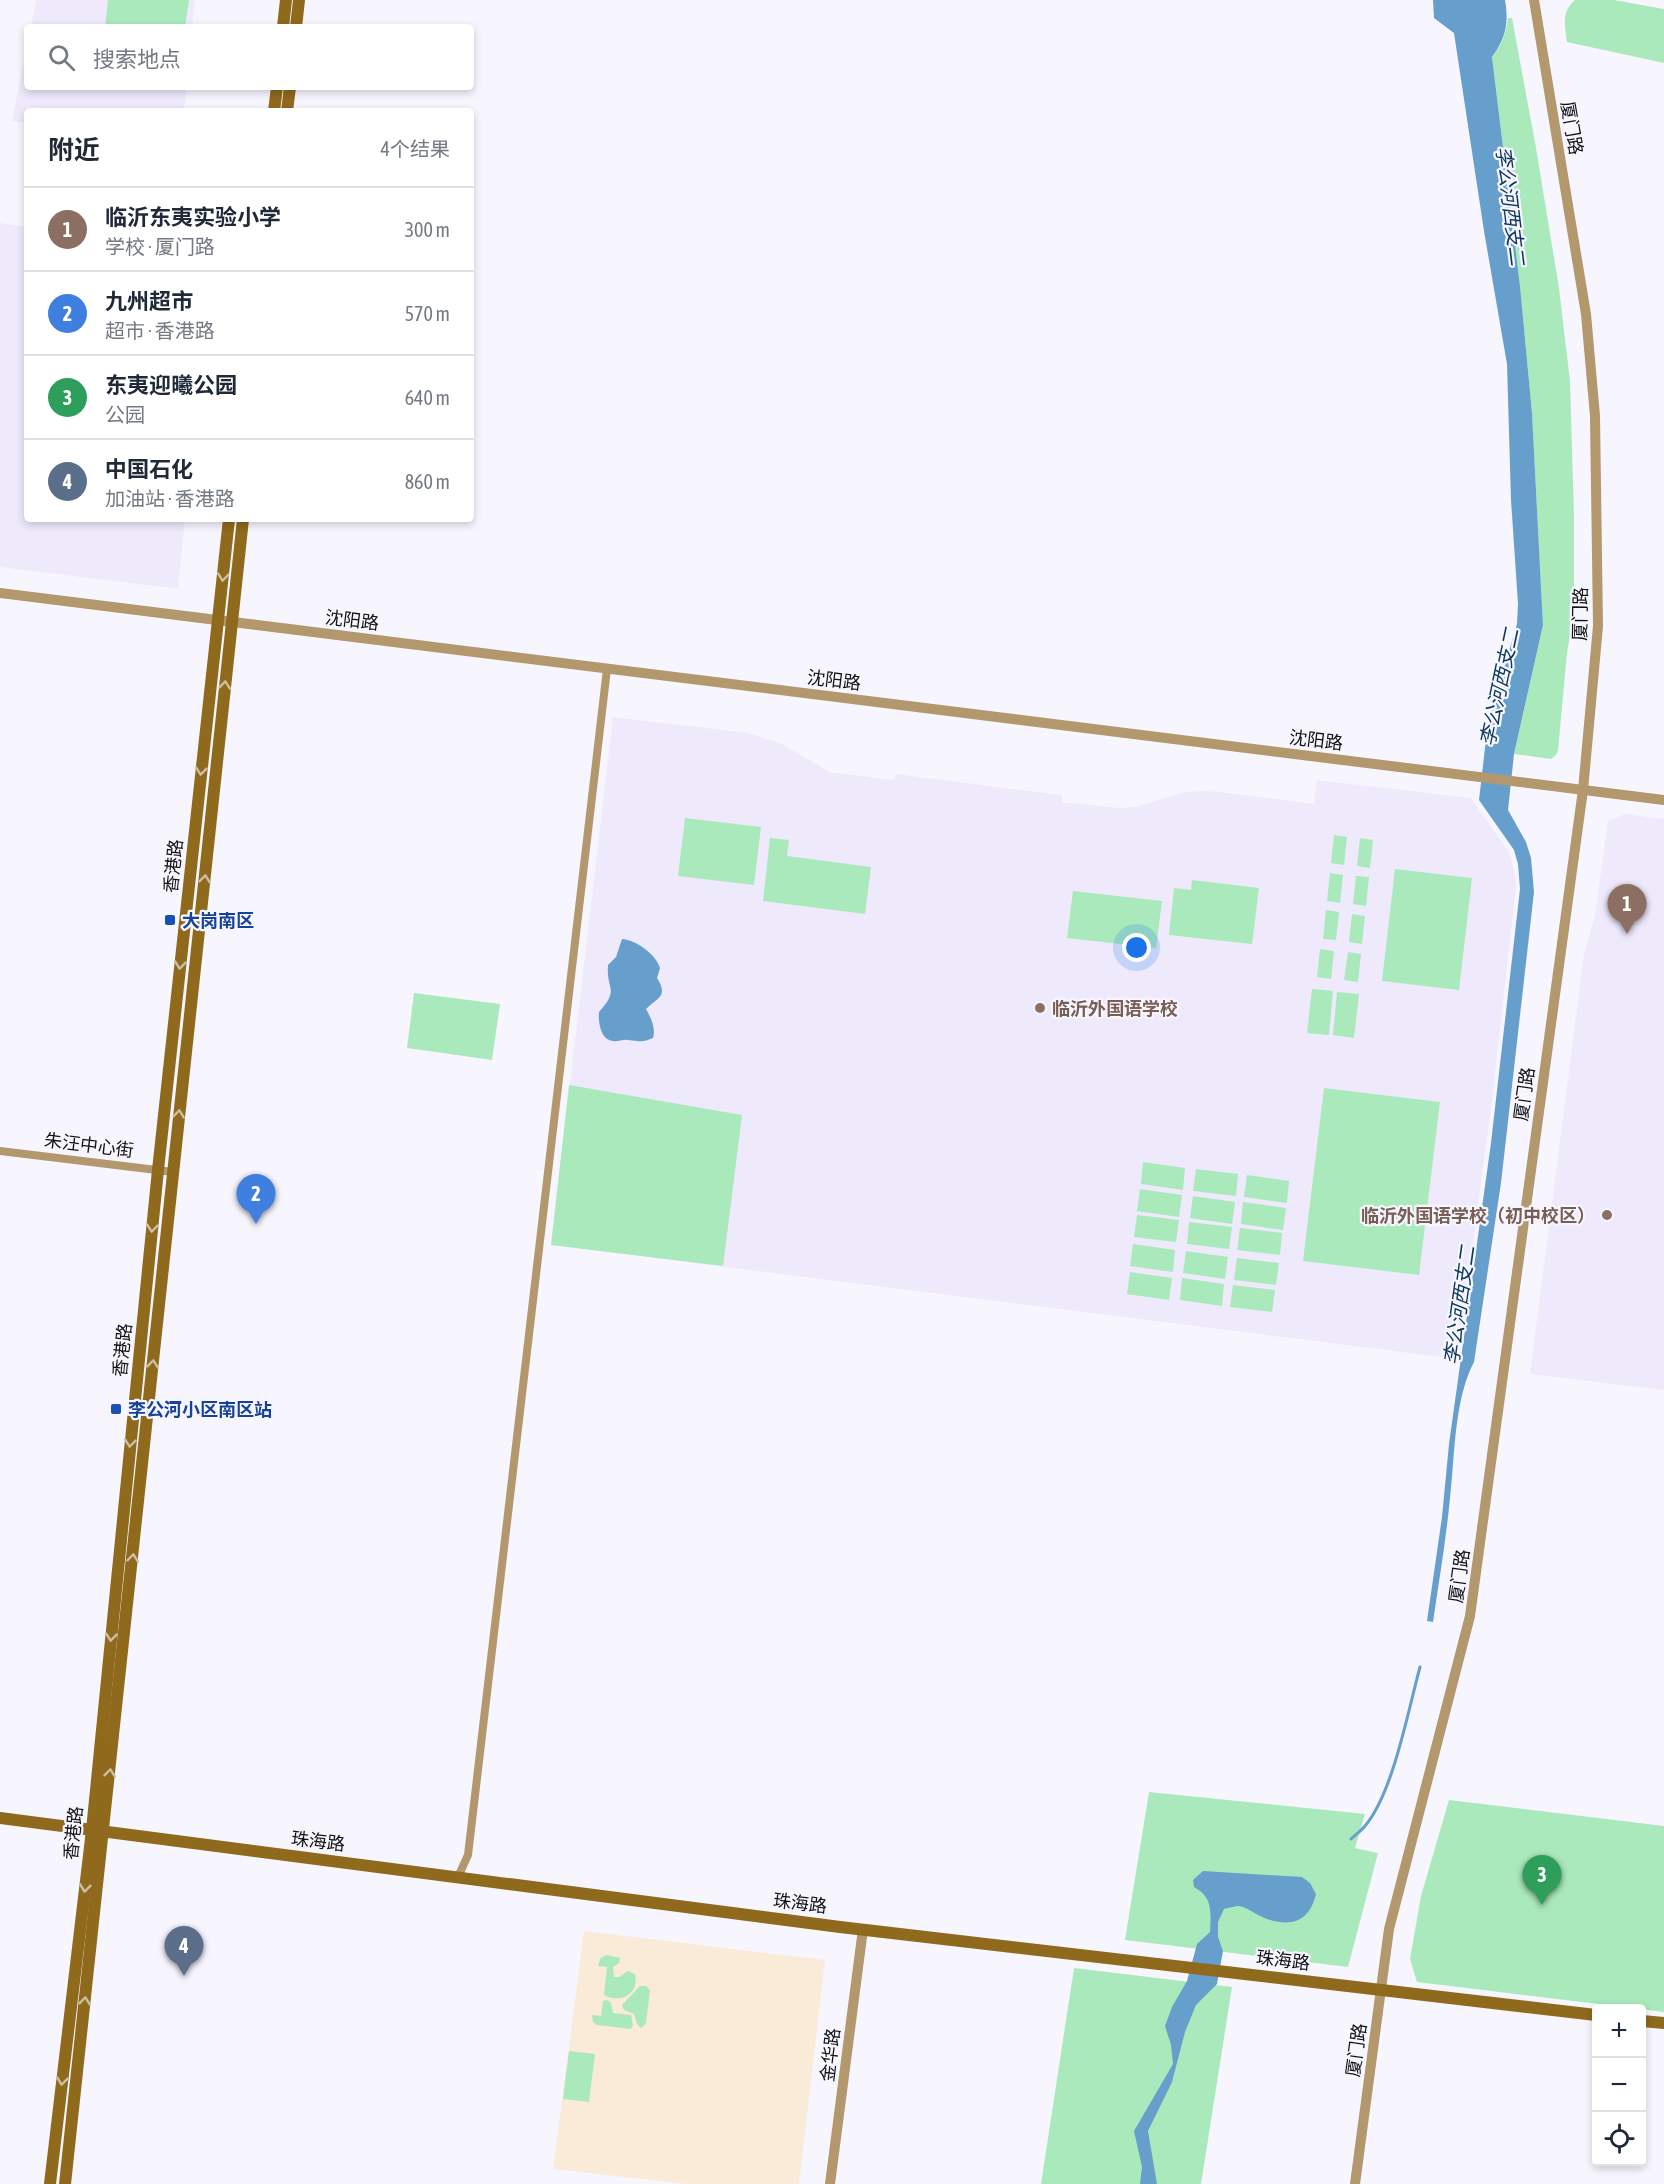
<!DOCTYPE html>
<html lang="zh">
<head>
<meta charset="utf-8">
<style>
	body { margin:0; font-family:"Asap Condensed","Noto Sans SC",sans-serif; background:#f6f6f7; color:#1f2937 }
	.controls { position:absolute; right:18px; bottom:18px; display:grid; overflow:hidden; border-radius:6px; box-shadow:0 3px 9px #0003 }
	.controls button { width:54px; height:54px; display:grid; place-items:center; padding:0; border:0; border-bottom:2px solid #e0e1e3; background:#fff; color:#1f2937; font:30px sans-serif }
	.you { position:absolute; left:1137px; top:948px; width:21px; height:21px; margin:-15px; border:4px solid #fff; border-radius:50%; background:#1a73e8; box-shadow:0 0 0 9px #1a73e833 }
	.badge { display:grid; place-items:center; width:39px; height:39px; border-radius:50%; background:#0b8043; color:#fff; font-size:20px; font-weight:700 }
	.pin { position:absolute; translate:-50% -50px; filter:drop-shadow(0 2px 3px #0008) }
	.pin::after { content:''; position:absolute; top:32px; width:21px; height:18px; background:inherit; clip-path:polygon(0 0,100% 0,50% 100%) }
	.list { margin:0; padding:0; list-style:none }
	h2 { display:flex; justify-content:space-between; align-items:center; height:78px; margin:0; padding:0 24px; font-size:26px }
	h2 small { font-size:20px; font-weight:400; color:#747a83 }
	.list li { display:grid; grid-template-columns:39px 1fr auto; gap:18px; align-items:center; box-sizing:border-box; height:84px; padding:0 24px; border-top:2px solid #e0e1e3 }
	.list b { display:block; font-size:22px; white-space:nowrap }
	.list p { margin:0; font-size:20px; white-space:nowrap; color:#747a83 }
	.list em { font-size:20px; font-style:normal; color:#747a83 }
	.icon { flex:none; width:33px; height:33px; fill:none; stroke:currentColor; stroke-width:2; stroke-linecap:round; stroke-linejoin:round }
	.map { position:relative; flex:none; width:1664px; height:2184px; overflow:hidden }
	.search { position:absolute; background:#fff; box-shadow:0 3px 9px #0003; left:24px; top:24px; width:450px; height:66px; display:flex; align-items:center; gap:15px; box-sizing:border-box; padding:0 21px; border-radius:6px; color:#747a83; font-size:22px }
	.panel { position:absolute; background:#fff; box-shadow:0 3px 9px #0003; left:24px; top:108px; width:450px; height:414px; border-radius:6px }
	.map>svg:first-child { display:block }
</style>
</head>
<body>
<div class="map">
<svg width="1664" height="2184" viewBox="0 0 1664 2184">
	<rect width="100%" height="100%" fill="#f7f6ff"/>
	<!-- commercial -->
	<path fill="#f9ebd8" d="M584,1931l241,29 -26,224h-112l-134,-15z"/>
	<!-- education -->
	<g fill="#eeeafc">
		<path d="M36,0h159l-3,27h-161z"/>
		<path d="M27,46v41h159l-2,24h-157v12l-15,-2z"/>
		<path d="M0,223l27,4v292h158l-7,70 -178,-22z"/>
		<path d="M613,717l135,16 32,10 50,29 64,8 2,-6 166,21v7l57,6 17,-1 45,-14 19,-2 21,1 93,12 3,-24 154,18 38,54 6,20 1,15 -25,222 -34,250 -906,-114z"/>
		<path d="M1625,814l39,5v571l-134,-16 54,-420 11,-39 13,-94z"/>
	</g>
	<!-- green -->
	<g fill="#aae9bc">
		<path d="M108,0h81l-4,27h-80z"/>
		<path d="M1575,0h39l50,9v54l-97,-21c-2,-17 -6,-30 8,-42z"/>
		<path d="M1508,18h4l24,130 23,140 11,93 4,136v95l-7,41 -9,97 -2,5 -5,4 -37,-5 29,-129 -11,-212 -12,-127 -28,-229c10,-13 14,-23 16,-39z"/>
		<path d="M685,818l76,9 -7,58 -76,-9z"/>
		<path d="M1334,835l13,2 -3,28 -13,-2z"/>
		<path d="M770,838l19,2 -2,16 84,11 -6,47 -102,-13z"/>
		<path d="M1360,838l13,2 -3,28 -13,-2z"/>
		<path d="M1395,869l77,9 -13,112 -77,-9z"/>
		<path d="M1330,873l13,2 -3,28 -13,-2z"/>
		<path d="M1356,876l13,1 -3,29 -13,-2z"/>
		<path d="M1192,880l67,8 -7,56 -83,-9 5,-47 17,2z"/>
		<path d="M1073,891l89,10 -6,47 -89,-10z"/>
		<path d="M1326,910l13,2 -3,28 -13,-1z"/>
		<path d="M1352,914l13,2 -3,28 -13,-2z"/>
		<path d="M1320,949l14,2 -3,28 -14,-2z"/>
		<path d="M1348,952l13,2 -3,28 -14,-2z"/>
		<path d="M1312,989l21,2 -4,44 -22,-2z"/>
		<path d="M1337,992l22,2 -5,44 -21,-3z"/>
		<path d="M414,993l86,11 -8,56 -85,-12z"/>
		<path d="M569,1085l173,30 -19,151 -172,-21z"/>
		<path d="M1324,1088l116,14 -21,173 -116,-14z"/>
		<path d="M1143,1162l42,6 -2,22 -42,-6z"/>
		<path d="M1196,1169l42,5 -2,22 -43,-5z"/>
		<path d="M1247,1175l42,6 -2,22 -43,-6z"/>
		<path d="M1140,1189l42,6 -3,22 -42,-6z"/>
		<path d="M1193,1196l42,6 -3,22 -42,-6z"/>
		<path d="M1243,1202l43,6 -3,22 -42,-6z"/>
		<path d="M1137,1215l42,5 -3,22 -42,-5z"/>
		<path d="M1189,1222l43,5 -3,22 -42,-5z"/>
		<path d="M1240,1228l42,5 -2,22 -43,-5z"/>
		<path d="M1133,1244l42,6 -2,22 -43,-6z"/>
		<path d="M1186,1251l42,6 -3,22 -42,-6z"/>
		<path d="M1237,1258l42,5 -3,22 -42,-5z"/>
		<path d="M1130,1272l42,6 -3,22 -42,-6z"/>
		<path d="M1182,1278l42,6 -2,22 -42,-6z"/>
		<path d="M1233,1285l42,5 -3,22 -42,-5z"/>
		<path d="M1149,1792l216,22 -10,34 23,5 -30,114 -223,-27z"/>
		<path d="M1449,1800l215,26v186l-247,-30 -7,-23 11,-63z"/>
		<path d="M606,1955l14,3 -1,5 -6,4 1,10h5l9,-6 7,3c5,20 -15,30 -31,21l3,-28 -9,-1 2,-7z"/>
		<path d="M1074,1968l158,19 -31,197h-160z"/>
		<path d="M640,1986h6l4,4 -4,33 -5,5 -4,-4 -3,-10 -10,-4 -2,-5z"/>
		<path d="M607,2000l4,3 2,10 18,2 2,10 -2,4 -34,-4 -4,-3 -1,-7 9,1 2,-15z"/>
		<path d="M569,2051l26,3 -6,48 -26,-3z"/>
	</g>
	<!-- water -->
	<g fill="#679fcc">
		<path d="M1433,0h72c4,23 1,38 -13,57l28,229 12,127 11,212 -29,129 -6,56 18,32 5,16 3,34 -33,291 -27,179c-20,38 -19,93 -24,136 -4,42 -11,83 -17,124l-6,-1 15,-104 7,-73 42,-301 29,-254 -2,-25 -4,-14 -35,-50 9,-78 29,-98 1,-20 -7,-104 -4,-136 -23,-133 -30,-198 -20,-15z"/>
		<path d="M622,939c14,1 34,15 38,29l-3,10c12,19 0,20 -11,31 5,9 10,19 7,29 -12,5 -13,3 -25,2 -5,-1 -10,2 -15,1 -12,-1 -15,-18 -14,-29 21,-24 7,-21 9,-47l8,-8z"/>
		<path d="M1203,1871l99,6 8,6 6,11c-6,25 -21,33 -46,26 -11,-3 -21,-12 -31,-14 -4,0 -10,2 -15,3l-6,13v15l5,14 -6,33 -21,21 -11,27 -13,50 -24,49 9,53h-17l2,-17 -8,-36 39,-67 -2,-19 -6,-19 7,-19 15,-26 10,-37 13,-12c1,-19 3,-35 -16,-45l-1,-7z"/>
	</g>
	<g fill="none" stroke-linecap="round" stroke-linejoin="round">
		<!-- stream -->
		<path stroke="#679fcc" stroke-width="3" d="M1351,1839c4,-4 10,-8 14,-13 28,-33 43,-115 55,-159"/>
		<!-- minor -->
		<g stroke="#b2986c" stroke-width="8">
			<path d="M0,1151l173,21"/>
			<path d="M458,1877l10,-22 139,-1186"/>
		</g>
		<!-- tertiary -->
		<g stroke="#b2986c" stroke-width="10">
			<path d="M0,593l1664,207"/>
			<path d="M830,2184l33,-255"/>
			<path d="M1355,2184l34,-255 81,-313 113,-826 15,-164 -3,-210 -9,-102 -52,-314"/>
		</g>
		<!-- secondary -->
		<g stroke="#8f6a1d" stroke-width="12">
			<path d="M283,27l3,-27"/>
			<path d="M296,27l3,-27"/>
			<path d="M274,111l3,-24"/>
			<path d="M287,111l3,-24"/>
			<path d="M0,1818l840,109 756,88"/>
			<path d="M1642,2021l22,2"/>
			<path d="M50,2184l42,-354 66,-660 71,-651"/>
			<path d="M65,2184l178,-1665"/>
		</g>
	</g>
	<!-- one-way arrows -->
	<defs><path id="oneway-chevron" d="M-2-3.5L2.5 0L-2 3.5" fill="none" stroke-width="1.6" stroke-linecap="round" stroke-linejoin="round" transform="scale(1.5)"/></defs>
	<g stroke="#cdbea5">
		<use href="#oneway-chevron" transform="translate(223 577) rotate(96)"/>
		<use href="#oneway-chevron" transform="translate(225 685) rotate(-84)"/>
		<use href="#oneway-chevron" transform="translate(201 771) rotate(96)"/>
		<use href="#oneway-chevron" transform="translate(205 879) rotate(-84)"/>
		<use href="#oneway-chevron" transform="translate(180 965) rotate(96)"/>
		<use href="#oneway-chevron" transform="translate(179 1114) rotate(-84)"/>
		<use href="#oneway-chevron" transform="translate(152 1228) rotate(96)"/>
		<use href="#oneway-chevron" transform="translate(153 1364) rotate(-84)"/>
		<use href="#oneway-chevron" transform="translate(130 1443) rotate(96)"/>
		<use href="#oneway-chevron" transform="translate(133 1558) rotate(-84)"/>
		<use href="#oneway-chevron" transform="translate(111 1637) rotate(96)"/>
		<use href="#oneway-chevron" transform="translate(110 1773) rotate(-84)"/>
		<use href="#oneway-chevron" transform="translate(85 1888) rotate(97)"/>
		<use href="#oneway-chevron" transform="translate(85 2001) rotate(-84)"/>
		<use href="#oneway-chevron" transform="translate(62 2081) rotate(97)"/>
	</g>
	<!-- markers -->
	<g fill="#1a4fb4" stroke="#f7f6ff" stroke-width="2">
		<rect x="164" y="914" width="12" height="12" rx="3"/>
		<rect x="110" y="1403" width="12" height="12" rx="3"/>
	</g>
	<g fill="#8d6e63" stroke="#f7f6ff" stroke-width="2">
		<circle cx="1040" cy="1008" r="6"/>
		<circle cx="1607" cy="1215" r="6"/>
	</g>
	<g text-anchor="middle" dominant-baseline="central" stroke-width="4.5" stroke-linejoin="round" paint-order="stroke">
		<!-- street labels -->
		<g font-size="18" fill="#121215" stroke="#f7f6ff">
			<text transform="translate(1572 128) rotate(80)">厦门路</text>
			<text transform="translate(1580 614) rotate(-89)">厦门路</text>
			<text transform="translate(352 620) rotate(7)">沈阳路</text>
			<text transform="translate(834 680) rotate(7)">沈阳路</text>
			<text transform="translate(1316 740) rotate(7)">沈阳路</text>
			<text transform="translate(173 866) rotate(-84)">香港路</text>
			<text transform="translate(1524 1094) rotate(-82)">厦门路</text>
			<text transform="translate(89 1145) rotate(7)">朱汪中心街</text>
			<text transform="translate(122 1350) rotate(-84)">香港路</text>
			<text transform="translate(1459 1576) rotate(-82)">厦门路</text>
			<text transform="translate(73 1833) rotate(-84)">香港路</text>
			<text transform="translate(318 1841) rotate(7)">珠海路</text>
			<text transform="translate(800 1903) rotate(7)">珠海路</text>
			<text transform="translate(1283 1960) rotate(7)">珠海路</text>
			<text transform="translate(1356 2050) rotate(-82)">厦门路</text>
			<text transform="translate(830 2055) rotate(-83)">金华路</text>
		</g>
		<!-- transit labels -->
		<g font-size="18" font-weight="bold" fill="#164399" stroke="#f7f6ff" text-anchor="start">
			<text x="182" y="920">大岗南区</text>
			<text x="128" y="1409">李公河小区南区站</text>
		</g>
		<!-- education labels -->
		<g font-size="18" font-weight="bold" fill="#785e54" stroke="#f7f6ff" text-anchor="start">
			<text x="1052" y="1008">临沂外国语学校</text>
			<text x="1595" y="1215" text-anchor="end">临沂外国语学校（初中校区）</text>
		</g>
		<!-- water labels -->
		<g font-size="20" font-style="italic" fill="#0d3958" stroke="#f7f6ff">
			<text transform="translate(1511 206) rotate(83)">李公河西支二</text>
			<text transform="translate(1499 687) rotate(-78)">李公河西支二</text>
			<text transform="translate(1459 1305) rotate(-82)">李公河西支二</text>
		</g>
	</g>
</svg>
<div class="controls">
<button>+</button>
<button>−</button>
<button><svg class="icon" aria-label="locate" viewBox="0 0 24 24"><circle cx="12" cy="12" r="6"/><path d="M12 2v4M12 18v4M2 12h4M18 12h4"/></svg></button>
</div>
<div class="you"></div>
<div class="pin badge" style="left:1627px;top:934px;background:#8d6e63">1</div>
<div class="pin badge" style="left:256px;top:1224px;background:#3f7fe0">2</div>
<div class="pin badge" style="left:1542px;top:1905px;background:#2e9e5b">3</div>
<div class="pin badge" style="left:184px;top:1976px;background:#5c6f8a">4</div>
<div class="search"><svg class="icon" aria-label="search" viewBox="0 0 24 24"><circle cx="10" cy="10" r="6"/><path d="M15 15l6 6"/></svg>搜索地点</div>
<section class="panel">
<h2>附近<small>4个结果</small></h2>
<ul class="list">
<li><span class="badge" style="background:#8d6e63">1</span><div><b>临沂东夷实验小学</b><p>学校 · 厦门路</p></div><em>300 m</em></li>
<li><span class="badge" style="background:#3f7fe0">2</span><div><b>九州超市</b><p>超市 · 香港路</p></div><em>570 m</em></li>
<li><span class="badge" style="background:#2e9e5b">3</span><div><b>东夷迎曦公园</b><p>公园</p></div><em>640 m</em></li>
<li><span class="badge" style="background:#5c6f8a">4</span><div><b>中国石化</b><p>加油站 · 香港路</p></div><em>860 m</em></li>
</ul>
</section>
</div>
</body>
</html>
